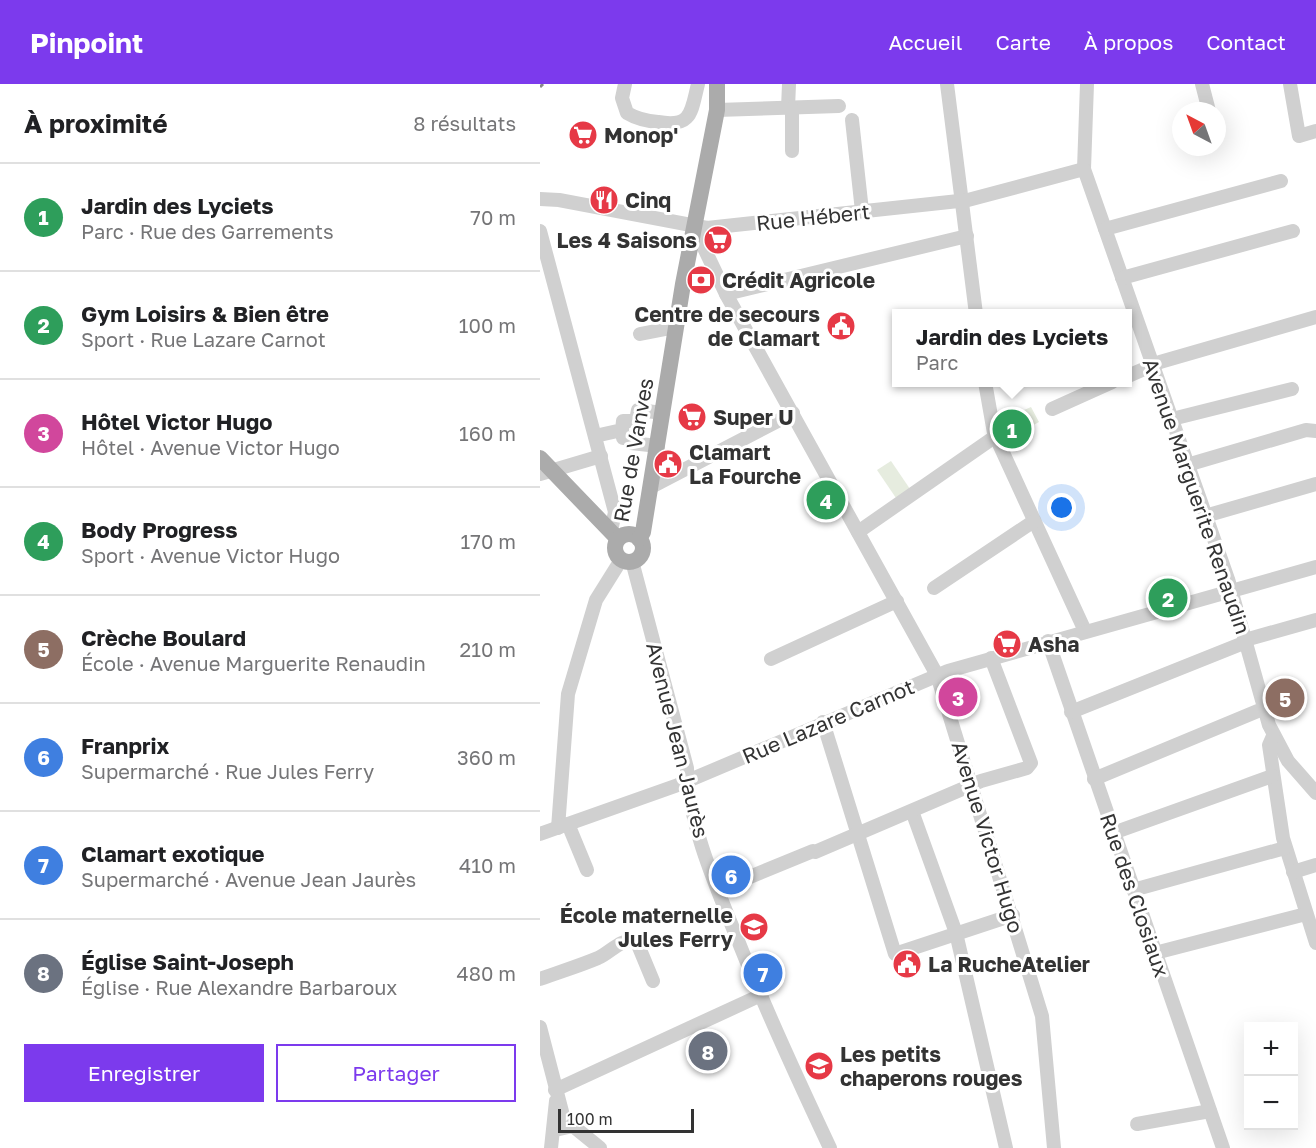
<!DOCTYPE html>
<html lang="fr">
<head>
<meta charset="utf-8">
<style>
	body { margin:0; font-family:"Golos Text",sans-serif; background:#f6f6f6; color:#202124 }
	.controls { position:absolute; right:18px; bottom:18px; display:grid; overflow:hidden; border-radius:0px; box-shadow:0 6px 24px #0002 }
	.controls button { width:54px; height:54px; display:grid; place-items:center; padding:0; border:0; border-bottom:2px solid #e0e0e0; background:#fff; color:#202124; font:30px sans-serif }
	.compass { position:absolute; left:632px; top:18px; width:54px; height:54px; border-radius:50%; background:#fff; box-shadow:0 6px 24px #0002; rotate:319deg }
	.scale { position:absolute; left:18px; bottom:15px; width:136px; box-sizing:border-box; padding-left:6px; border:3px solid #333; border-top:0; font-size:16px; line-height:21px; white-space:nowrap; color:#333; -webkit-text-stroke:4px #fff; paint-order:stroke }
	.you { position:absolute; left:522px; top:424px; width:21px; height:21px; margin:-15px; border:4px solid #fff; border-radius:50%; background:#1a73e8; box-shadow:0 0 0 9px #1a73e833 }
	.badge { display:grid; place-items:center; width:39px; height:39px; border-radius:50%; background:#7c3aed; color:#fff; font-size:20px; font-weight:700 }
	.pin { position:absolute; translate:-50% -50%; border:3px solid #fff; box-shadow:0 2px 6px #0006 }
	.popup { position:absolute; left:352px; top:225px; width:240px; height:78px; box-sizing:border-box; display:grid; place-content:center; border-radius:0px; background:#fff; filter:drop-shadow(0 2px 4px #0005); font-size:20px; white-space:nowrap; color:#757577 }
	.popup b { font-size:22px; color:#202124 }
	.popup::after { content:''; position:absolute; left:50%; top:100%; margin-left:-12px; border:12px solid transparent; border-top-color:#fff }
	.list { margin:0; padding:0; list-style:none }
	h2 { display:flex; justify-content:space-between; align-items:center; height:78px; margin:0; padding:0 24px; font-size:26px }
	h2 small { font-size:20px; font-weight:400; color:#757577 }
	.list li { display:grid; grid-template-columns:39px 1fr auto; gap:18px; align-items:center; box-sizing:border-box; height:108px; padding:0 24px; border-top:2px solid #e0e0e0 }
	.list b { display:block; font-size:22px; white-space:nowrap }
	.list p { margin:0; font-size:20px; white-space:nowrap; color:#757577 }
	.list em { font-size:20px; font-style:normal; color:#757577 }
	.actions { display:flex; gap:12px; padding:18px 24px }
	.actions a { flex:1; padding:14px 0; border:2px solid #7c3aed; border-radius:0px; text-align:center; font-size:21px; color:#7c3aed }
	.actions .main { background:#7c3aed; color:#fff }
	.map { position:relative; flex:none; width:776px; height:1064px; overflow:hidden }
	header { display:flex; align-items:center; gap:36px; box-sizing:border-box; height:84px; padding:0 30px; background:#7c3aed; color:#fff }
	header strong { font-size:28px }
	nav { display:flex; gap:33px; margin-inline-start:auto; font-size:21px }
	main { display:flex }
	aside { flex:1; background:#fff }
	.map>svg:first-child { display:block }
</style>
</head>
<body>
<header>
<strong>Pinpoint</strong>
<nav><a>Accueil</a><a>Carte</a><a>À propos</a><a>Contact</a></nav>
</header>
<main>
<aside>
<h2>À proximité<small>8 résultats</small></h2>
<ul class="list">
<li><span class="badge" style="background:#2e9e5b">1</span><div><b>Jardin des Lyciets</b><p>Parc · Rue des Garrements</p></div><em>70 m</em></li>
<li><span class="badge" style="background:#2e9e5b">2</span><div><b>Gym Loisirs &amp; Bien être</b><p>Sport · Rue Lazare Carnot</p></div><em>100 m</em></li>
<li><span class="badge" style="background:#d1479c">3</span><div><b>Hôtel Victor Hugo</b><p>Hôtel · Avenue Victor Hugo</p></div><em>160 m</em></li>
<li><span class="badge" style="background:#2e9e5b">4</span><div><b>Body Progress</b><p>Sport · Avenue Victor Hugo</p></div><em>170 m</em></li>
<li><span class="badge" style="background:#8d6e63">5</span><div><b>Crèche Boulard</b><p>École · Avenue Marguerite Renaudin</p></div><em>210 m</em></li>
<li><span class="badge" style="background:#3f7fe0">6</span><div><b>Franprix</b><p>Supermarché · Rue Jules Ferry</p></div><em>360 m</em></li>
<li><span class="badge" style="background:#3f7fe0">7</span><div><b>Clamart exotique</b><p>Supermarché · Avenue Jean Jaurès</p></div><em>410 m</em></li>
<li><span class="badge" style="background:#6b7280">8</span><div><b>Église Saint-Joseph</b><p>Église · Rue Alexandre Barbaroux</p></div><em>480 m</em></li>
</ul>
<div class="actions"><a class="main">Enregistrer</a><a>Partager</a></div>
</aside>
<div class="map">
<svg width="776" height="1064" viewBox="0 0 776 1064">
	<rect width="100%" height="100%" fill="#fff"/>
	<!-- green -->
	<g fill="#e6ecdf">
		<path d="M491,323l8,15 -31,17 -4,5 -8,-22z"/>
		<path d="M351,377l19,28 -14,9 -19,-28z"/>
	</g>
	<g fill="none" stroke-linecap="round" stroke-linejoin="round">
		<!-- minor -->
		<g stroke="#d0d0d0" stroke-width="14">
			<path d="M85,0l-3,14 5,15c10,6 19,8 31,9 34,6 33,-10 40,-38"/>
			<path d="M407,0l29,230"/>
			<path d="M547,0l-3,85 144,410 41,146 19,36 28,32"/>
			<path d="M662,0l7,27"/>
			<path d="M750,0l9,52 17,-5"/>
			<path d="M248,24l1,-24"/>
			<path d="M177,26l122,-4"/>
			<path d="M312,36l10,91"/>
			<path d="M252,67v-43"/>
			<path d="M0,115l19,1 148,28 261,-28 116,-31"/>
			<path d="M154,143l32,67 211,381 105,341 12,132"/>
			<path d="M565,145l176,-48"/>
			<path d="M0,147l75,281 -4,19"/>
			<path d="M582,194l171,-47"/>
			<path d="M186,210l241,-58"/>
			<path d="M100,250l36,-7"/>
			<path d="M588,292l32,-14 156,-45"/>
			<path d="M445,298l9,51 91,198"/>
			<path d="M512,325l60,-27"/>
			<path d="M632,335l120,-30"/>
			<path d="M82,346l1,8h8v5l27,3"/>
			<path d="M55,352l27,-6 1,-9h13l2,-11 25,3"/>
			<path d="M647,381l119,-35 10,1"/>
			<path d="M0,390l61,-18"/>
			<path d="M111,403l142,-74"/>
			<path d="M665,432l111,-32"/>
			<path d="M318,448l138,-96"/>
			<path d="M92,477l55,207c1,57 31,123 52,175 28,70 59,137 91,205"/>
			<path d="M394,504l100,-67"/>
			<path d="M705,556l71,-20"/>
			<path d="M508,557l175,507"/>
			<path d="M231,575l126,-58"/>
			<path d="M531,628l175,-70"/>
			<path d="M283,638l72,232 118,-39"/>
			<path d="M733,652l-4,9 14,93 33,105"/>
			<path d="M554,695l171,-71"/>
			<path d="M372,727l44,122 50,215"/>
			<path d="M28,740l19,46"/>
			<path d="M18,744l10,-134 28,-94 25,-40"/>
			<path d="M573,749l159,-57"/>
			<path d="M0,750l138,-49 270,-114 368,-104"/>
			<path d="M753,788l23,-7"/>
			<path d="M178,806l95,-39 2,1 166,-71 46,-13 4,-5 -40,-105"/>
			<path d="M593,806l152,-42"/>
			<path d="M615,869l151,-39"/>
			<path d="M0,895c19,-7 39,-13 58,-21 13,-6 22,-19 38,-18l17,41"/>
			<path d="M0,943l26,100"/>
			<path d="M15,1006l204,-94"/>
			<path d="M597,1040l73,-13"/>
			<path d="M15,1046l18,-4 27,22"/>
			<path d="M11,1064l5,-47"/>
		</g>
		<!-- major -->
		<g stroke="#ababab" stroke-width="16">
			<path d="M0,374l78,81"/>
			<circle cx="89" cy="464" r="14"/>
			<path d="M99,455l4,-7 40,-248 34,-174v-26"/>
		</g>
		<!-- rail -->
		<path stroke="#888" stroke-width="3" stroke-dasharray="6 4.5" stroke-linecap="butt" d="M0,3l3,-3"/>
	</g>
	<!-- icons -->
	<defs>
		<g id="supermarket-disc" transform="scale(1.5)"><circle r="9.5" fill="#e63946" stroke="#fff"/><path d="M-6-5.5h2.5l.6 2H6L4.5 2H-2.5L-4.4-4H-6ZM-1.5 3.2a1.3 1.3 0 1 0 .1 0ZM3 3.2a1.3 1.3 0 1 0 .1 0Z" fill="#fff"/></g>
		<g id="restaurant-disc" transform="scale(1.5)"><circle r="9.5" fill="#e63946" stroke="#fff"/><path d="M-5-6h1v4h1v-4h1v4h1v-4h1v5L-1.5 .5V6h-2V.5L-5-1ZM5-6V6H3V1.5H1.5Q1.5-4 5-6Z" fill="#fff"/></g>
		<g id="bank-disc" transform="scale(1.5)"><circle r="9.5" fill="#e63946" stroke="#fff"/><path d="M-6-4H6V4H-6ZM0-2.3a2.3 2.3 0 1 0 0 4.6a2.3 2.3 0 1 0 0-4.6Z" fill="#fff"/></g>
		<g id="civic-disc" transform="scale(1.5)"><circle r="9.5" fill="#e63946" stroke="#fff"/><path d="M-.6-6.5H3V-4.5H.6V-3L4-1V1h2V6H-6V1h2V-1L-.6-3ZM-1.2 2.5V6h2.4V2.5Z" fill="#fff"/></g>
		<g id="school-disc" transform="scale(1.5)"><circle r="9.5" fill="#e63946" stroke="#fff"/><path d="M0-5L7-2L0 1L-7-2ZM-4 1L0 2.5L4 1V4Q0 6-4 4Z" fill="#fff"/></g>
	</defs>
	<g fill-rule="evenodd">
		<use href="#supermarket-disc" x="43" y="51"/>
		<use href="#restaurant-disc" x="64" y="116"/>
		<use href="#supermarket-disc" x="178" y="156"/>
		<use href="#bank-disc" x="161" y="196"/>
		<use href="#civic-disc" x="301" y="242"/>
		<use href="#supermarket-disc" x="152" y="333"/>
		<use href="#civic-disc" x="128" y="380"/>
		<use href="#supermarket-disc" x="467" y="560"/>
		<use href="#school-disc" x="214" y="843"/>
		<use href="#civic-disc" x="367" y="880"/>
		<use href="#school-disc" x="279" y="982"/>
	</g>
	<g text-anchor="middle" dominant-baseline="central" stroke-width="6" stroke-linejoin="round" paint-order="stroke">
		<!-- poi labels -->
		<g font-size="21" font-weight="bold" fill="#333" stroke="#fff" text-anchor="start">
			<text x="64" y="51">Monop'</text>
			<text x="85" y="116">Cinq</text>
			<text x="157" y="156" text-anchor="end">Les 4 Saisons</text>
			<text x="182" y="196">Crédit Agricole</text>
			<text x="280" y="230" text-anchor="end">Centre de secours<tspan x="280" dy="24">de Clamart</tspan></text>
			<text x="173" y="333">Super U</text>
			<text x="149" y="368">Clamart<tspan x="149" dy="24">La Fourche</tspan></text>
			<text x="488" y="560">Asha</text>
			<text x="193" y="831" text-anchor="end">École maternelle<tspan x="193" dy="24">Jules Ferry</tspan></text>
			<text x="388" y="880">La RucheAtelier</text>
			<text x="300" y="970">Les petits<tspan x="300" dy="24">chaperons rouges</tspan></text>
		</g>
		<!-- street labels -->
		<g font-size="21" fill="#333" stroke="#fff">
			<text transform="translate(273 133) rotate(-6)">Rue Hébert</text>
			<text transform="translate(93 366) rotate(-80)">Rue de Vanves</text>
			<text transform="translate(657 412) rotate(71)">Avenue Marguerite Renaudin</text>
			<text transform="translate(288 637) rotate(-23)">Rue Lazare Carnot</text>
			<text transform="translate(138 656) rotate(76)">Avenue Jean Jaurès</text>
			<text transform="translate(448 753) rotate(73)">Avenue Victor Hugo</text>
			<text transform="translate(595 811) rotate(71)">Rue des Closiaux</text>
		</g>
	</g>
</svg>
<div class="controls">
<button>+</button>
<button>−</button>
</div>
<svg class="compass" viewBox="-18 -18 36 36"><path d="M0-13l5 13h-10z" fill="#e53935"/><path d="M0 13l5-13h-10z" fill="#757577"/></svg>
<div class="scale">100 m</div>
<div class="you"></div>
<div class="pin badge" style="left:472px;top:345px;background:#2e9e5b">1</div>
<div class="popup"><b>Jardin des Lyciets</b>Parc</div>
<div class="pin badge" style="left:628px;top:514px;background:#2e9e5b">2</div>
<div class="pin badge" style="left:418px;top:613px;background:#d1479c">3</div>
<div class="pin badge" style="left:286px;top:416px;background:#2e9e5b">4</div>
<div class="pin badge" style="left:745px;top:614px;background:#8d6e63">5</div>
<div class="pin badge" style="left:191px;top:791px;background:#3f7fe0">6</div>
<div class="pin badge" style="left:223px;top:889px;background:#3f7fe0">7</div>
<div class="pin badge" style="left:168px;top:967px;background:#6b7280">8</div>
</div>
</main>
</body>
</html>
